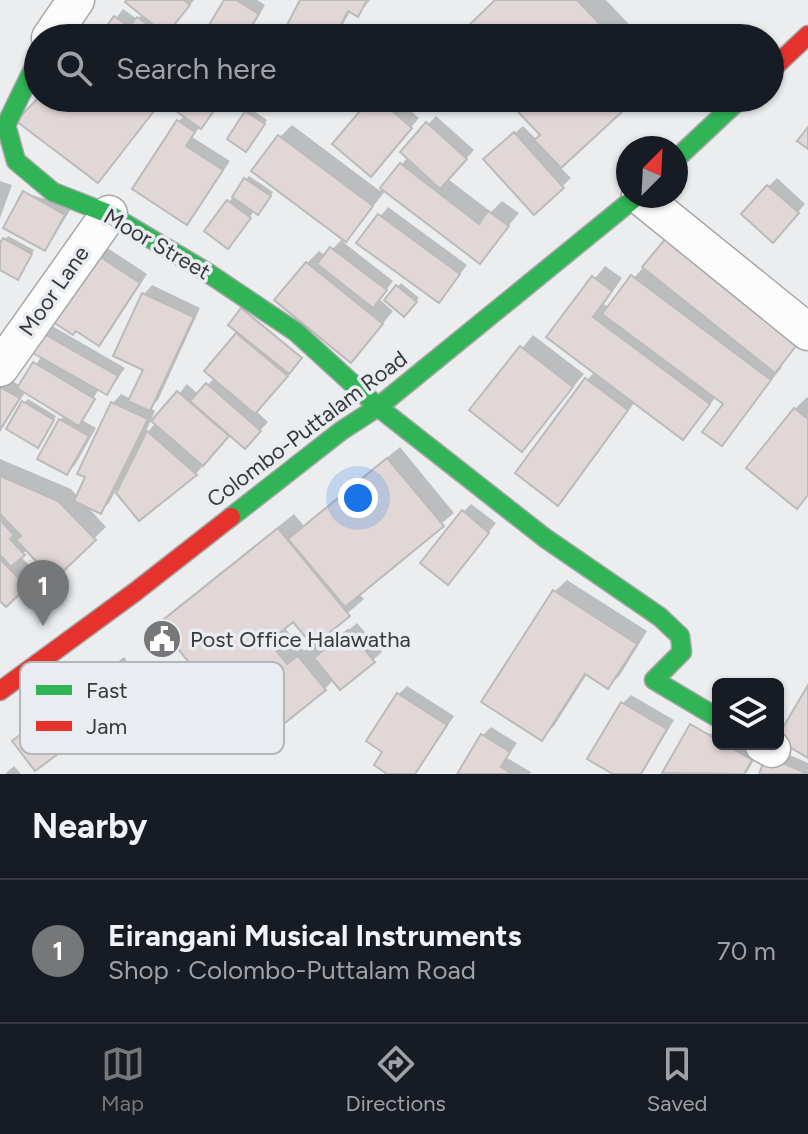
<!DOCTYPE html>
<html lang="en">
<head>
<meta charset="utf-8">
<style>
	body { margin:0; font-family:Figtree,sans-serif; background:#20242c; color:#f1f3f6 }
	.controls { position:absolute; right:24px; bottom:24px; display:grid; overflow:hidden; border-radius:12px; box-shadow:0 2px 6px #0004 }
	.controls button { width:72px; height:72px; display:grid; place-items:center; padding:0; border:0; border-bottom:2px solid #363941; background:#171b24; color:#f1f3f6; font:40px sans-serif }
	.compass { position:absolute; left:616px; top:136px; width:72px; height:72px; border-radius:50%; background:#171b24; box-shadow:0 2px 6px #0004; rotate:24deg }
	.you { position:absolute; left:358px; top:498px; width:28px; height:28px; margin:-20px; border:6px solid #fff; border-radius:50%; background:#1a73e8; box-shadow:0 0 0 12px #1a73e833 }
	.badge { display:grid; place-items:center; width:52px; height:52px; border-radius:50%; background:#767779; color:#fff; font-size:26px; font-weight:700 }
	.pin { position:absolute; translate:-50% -66px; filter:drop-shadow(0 2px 4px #0008) }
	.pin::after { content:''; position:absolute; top:42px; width:28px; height:24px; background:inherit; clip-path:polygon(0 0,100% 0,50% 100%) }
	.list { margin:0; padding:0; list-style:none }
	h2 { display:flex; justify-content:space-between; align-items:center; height:104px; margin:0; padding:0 32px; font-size:34px }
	h2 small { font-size:26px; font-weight:400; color:#9ea1a6 }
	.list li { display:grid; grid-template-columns:52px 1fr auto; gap:24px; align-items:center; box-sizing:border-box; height:144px; padding:0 32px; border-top:2px solid #363941 }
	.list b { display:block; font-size:30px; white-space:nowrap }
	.list p { margin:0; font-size:26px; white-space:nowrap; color:#9ea1a6 }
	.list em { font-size:26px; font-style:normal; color:#9ea1a6 }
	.icon { flex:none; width:44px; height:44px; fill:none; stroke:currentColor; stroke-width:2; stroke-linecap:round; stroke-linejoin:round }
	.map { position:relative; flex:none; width:808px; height:774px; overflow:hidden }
	.search { position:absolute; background:#171b24; box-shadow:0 2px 6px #0004; left:24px; right:24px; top:24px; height:88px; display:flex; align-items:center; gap:20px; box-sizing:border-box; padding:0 28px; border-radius:44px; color:#9ea1a6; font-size:30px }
	.sheet { height:248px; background:#171b24 }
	nav { display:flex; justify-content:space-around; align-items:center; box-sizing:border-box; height:112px; border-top:2px solid #363941; background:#171b24; font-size:22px; color:#9ea1a6 }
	nav a { display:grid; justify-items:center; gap:4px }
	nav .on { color:#767779 }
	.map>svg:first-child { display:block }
</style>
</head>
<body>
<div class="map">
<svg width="808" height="774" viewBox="0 0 808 774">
	<rect width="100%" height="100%" fill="#ebedef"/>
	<!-- shadow -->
	<g fill="#0003" fill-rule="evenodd">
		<path d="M129,0h65l-23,28 8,6 -2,4h-76l22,-29 14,10 6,-5z"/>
		<path d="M226,0h31l8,5 -11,19 23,14h-74z"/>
		<path d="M302,0h68l-12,15 -7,-5 -16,28h-19z"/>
		<path d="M497,0h109l35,37 -159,1z"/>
		<path d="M38,98h185l-31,39 38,24 -35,53 -9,8 -8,-100 7,-7 -22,-15 -65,81z"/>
		<path d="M374,98h21l24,20 -40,48z"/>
		<path d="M508,98h126l-74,69 11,11 -36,34 -41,-61 29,-25 14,14 5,-5z"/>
		<path d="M251,109l16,11 -17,26 -3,-34z"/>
		<path d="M436,116l38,34 -26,29 43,33 11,-11 17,12 -40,49 -93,-72 -29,37 -14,15 50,39 -14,18 14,12 -30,37 -56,-85 12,-12 7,5 17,-18 -63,-101 12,-12 88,66 28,-34 -6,-5z"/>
		<path d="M249,176l24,16 -11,17 -7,1 -24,32 -24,-11z"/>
		<path d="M777,178l28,26 -24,28 -12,-46z"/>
		<path d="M0,181l12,4 -12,33z"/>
		<path d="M25,193l47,14 -20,33 -8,9z"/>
		<path d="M388,207l79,58 -20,27 -88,-50z"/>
		<path d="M8,236l26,14 -16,28 -18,-10v-21z"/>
		<path d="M103,245l44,29 -40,62 -8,8 -23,-15z"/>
		<path d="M645,265l163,67 -29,33 3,2 -60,77 3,-40 -9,-7 -33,40 -48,-35 -65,89 -12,12 29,-123 8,-8 -47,-35 57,-71 17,12 -18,26 5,4z"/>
		<path d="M401,283l18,15 -15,17 -17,-15z"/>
		<path d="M152,285l48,23 -42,92 -8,8 5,3 -12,27 44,-54 12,11 16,-18 -8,-7 33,-38 54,35 -38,44 12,11 -15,16 -23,-5 -34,41 -57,44 -23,-28 -7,13 -8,8 -16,-7 21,23 -52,50 -26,-28 -8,7 17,17 -31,31 -6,-6v-139l71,30 7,8 10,-21 -8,-3 33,-70 8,-9 10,5 15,-30 -2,-75z"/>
		<path d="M47,323l78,45 -18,25 -8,-4 -17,28h3l-3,3 14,8 -21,37 -8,8 -7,-53 5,-5 -39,-24 -26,40v-41l10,-11 10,7 22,-30z"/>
		<path d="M533,335l51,39 -62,75 -50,-39z"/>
		<path d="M807,397l1,1v97l-13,-86z"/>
		<path d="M28,399l28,17 -15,26 -17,-39z"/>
		<path d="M400,447l54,66 -96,80 6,6 -50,43 8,10 35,-29 25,29 -9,8 -39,19 -9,10 -165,-65 15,-15 119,-95 10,12zM294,619l19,24 -9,8 -20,-24z"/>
		<path d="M471,504l25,19 -40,51 7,-62z"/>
		<path d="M567,580l80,51 -27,44 -12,12 -21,-13 -33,52 -13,12 13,-146z"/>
		<path d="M124,657l21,28 -109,84 -13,-36z"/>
		<path d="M407,686l47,30 -31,47 -10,11h-22l-6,-22 -17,-11 31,-47z"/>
		<path d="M631,695l43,25 -32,54h-25l-27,-16 33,-55z"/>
		<path d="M491,727l26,16 -10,15 24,14 -1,2h-71l23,-38z"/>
		<path d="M718,728v16h28l13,7 -13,23 -81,-2z"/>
		<path d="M776,749l32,14v11h-47z"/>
		<path d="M14,766l7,8h-16z"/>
	</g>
	<!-- building -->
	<g fill="#e1d7d6" stroke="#bbb" stroke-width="2">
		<path d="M127,0h57l6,5 -24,30 -41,-33z"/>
		<path d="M224,0h12l23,14 -12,19 8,5h-54z"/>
		<path d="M300,0h67l-9,17 -10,-6 -14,27h-22l-25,-13z"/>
		<path d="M495,0h82l36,38h-134l-11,-12z"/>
		<path d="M114,16l15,11 8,-10 29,21h-68z"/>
		<path d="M38,98h46l12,9 7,-9h34l17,13 -56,72 -82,-62z"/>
		<path d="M158,98h65l-22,31z"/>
		<path d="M371,98h6l35,30 -41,49 -39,-33z"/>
		<path d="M505,98h132l-76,70 -27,-28 6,-5z"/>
		<path d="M245,111l20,13 -19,28 -19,-13z"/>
		<path d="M177,120l18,12 -9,14 37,24 -36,55 -55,-36z"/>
		<path d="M426,122l41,37 -27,30 -40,-37z"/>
		<path d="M808,127v22l-11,-8z"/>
		<path d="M514,132l50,56 -30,27 -51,-56z"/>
		<path d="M278,135l95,71 -27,36 -95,-71z"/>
		<path d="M400,163l79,61 9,-13 21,15 -29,38 -100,-76z"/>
		<path d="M244,178l27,18 -13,19 -26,-18z"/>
		<path d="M767,185l32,28 -26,30 -32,-29z"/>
		<path d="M23,191l42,24 -20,36 -42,-23z"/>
		<path d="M227,200l24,18 -23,31 -24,-18z"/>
		<path d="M378,214l82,60 -21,29 -83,-60z"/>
		<path d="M667,237l132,105 -24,31 -133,-106z"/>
		<path d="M3,238l29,16 -14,26 -18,-10v-27z"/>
		<path d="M330,247l57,43 -14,18 -56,-44z"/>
		<path d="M93,252l47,31 -41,63 -23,-15 -3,4 -29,-19z"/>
		<path d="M306,262l77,62 -32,39 -77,-63z"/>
		<path d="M631,275l140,105 -49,66 -20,-14 21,-28 -121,-90z"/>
		<path d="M592,276l20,15 -19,26 117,87 -27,36 -137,-103z"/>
		<path d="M396,285l21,17 -13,15 -20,-17z"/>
		<path d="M142,293l52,24 -44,94 -22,-10 15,-31 -30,-14z"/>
		<path d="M241,308l61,50 -13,16 -61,-49z"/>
		<path d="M37,330l81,46 -11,19 -81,-46z"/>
		<path d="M236,333l52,43 -33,38 -51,-43z"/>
		<path d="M520,346l53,41 -51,65 -53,-42z"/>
		<path d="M33,362l62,37 -16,27 -62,-38z"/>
		<path d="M585,378l43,32 -70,96 -43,-33z"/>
		<path d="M206,383l55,48 -16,18 -55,-48z"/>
		<path d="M0,387l20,11 -20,32z"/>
		<path d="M177,391l52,45 -26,30 -52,-45z"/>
		<path d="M22,401l32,19 -16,28 -32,-19z"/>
		<path d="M111,402l37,17 -47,95 -27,-13 11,-24 -8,-3z"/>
		<path d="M794,408l14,11v76l-11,14 -51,-41z"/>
		<path d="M59,419l30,17 -22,39 -30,-16z"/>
		<path d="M147,431l50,44 -58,46 -23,-28z"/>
		<path d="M387,458l57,68 -99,81 -57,-68z"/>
		<path d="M0,476l58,25 38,39 -42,40 -38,-40 5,-4 -21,-22z"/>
		<path d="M462,510l27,23 -41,52 -28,-22z"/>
		<path d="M0,520l14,15 -4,4 15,16 -14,12 -11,-12z"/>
		<path d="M278,528l72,88 -37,30 -20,-24 -24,20 18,22 11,-8 28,34 -70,56 -98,-122z"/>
		<path d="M0,559l27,28 -21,20 -6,-6z"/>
		<path d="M553,590l84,54 -29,45 -23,-15 -43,67 -61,-39z"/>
		<path d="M348,630l27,32 -35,28 -26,-32z"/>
		<path d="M115,664l23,31 -103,76 -23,-30z"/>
		<path d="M808,685v73l-30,-18v-4z"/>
		<path d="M397,693l50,32 -32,49h-28l-13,-9 8,-13 -16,-11z"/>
		<path d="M621,702l46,27 -26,45h-28l-26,-15z"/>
		<path d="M690,724l28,16v4h6l28,16 -8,14 -82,-1z"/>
		<path d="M481,734l29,18 -9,15 12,7h-56z"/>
		<path d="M766,756l42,18h-49z"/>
	</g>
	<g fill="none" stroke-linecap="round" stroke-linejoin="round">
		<!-- street casing -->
		<g stroke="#a5a7a9" stroke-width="39">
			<g id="street">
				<path d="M50,38l26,-38"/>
				<path d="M640,196l168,136"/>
				<path d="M0,368l109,-154"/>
				<path d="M763,744l9,5"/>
			</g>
		</g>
		<!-- fast casing -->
		<g stroke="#a5a7a9" stroke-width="21">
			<g id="fast">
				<path d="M38,59l-32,66 10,36 37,31 56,22 96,57 91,61 82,75 167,131 115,79 20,19 2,16 -28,28 64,38"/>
				<path d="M676,159l65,-61"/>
				<path d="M231,517l110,-86 37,-24 259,-211"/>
			</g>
		</g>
		<!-- jam casing -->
		<g stroke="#a5a7a9" stroke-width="21">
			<g id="jam">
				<path d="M770,71l38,-36"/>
				<path d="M0,691l135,-99 96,-75"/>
			</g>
		</g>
		<!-- street -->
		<use href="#street" stroke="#fcfcfd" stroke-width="36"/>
		<!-- fast -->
		<use href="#fast" stroke="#30b455" stroke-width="18"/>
		<!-- jam -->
		<use href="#jam" stroke="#e5322d" stroke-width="18"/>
	</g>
	<!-- icons -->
	<defs>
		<g id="civic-disc" transform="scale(2)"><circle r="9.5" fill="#767779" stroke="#e9ecf1"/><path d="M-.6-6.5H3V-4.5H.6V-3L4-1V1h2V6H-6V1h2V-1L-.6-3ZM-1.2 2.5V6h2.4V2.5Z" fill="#fff"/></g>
	</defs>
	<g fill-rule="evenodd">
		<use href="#civic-disc" x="162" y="639"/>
	</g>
	<g text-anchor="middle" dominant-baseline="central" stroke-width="7" stroke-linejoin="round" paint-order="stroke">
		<!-- street labels -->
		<g font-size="22" fill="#37383a" stroke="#e9ecf1">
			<text transform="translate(157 244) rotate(30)">Moor Street</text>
			<text transform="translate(54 291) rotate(-55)">Moor Lane</text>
			<text transform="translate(307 429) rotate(-37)">Colombo-Puttalam Road</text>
		</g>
		<!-- poi labels -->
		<g font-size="22" fill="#37383a" stroke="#e9ecf1" text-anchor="start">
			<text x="190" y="639">Post Office Halawatha</text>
		</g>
	</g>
	<!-- legend -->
	<rect x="20" y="662" width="264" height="92" rx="12" fill="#e9ecf1" stroke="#b4b6ba" stroke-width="2"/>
	<rect x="36" y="685" width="36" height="10" fill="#30b455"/>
	<rect x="36" y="721" width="36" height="10" fill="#e5322d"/>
	<g font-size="22" fill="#37383a">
		<text x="86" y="698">Fast</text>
		<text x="86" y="734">Jam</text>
	</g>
</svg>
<div class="controls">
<button><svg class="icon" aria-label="layers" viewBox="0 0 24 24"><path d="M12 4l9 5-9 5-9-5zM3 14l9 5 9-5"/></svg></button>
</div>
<svg class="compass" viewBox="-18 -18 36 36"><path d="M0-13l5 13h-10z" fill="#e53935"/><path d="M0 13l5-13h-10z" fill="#9ea1a6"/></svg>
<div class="you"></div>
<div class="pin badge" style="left:43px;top:626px">1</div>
<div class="search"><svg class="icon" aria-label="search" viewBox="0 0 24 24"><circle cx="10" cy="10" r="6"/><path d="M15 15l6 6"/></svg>Search here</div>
</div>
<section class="sheet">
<h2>Nearby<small></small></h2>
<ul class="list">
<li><span class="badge">1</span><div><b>Eirangani Musical Instruments</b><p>Shop · Colombo-Puttalam Road</p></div><em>70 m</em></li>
</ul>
</section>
<nav>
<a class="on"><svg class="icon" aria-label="map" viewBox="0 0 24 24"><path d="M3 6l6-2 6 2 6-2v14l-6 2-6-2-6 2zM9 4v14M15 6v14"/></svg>Map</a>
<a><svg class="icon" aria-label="directions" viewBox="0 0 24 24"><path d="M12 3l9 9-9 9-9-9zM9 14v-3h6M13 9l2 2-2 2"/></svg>Directions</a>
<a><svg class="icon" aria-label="saved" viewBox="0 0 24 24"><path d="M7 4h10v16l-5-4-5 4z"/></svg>Saved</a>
</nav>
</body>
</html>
